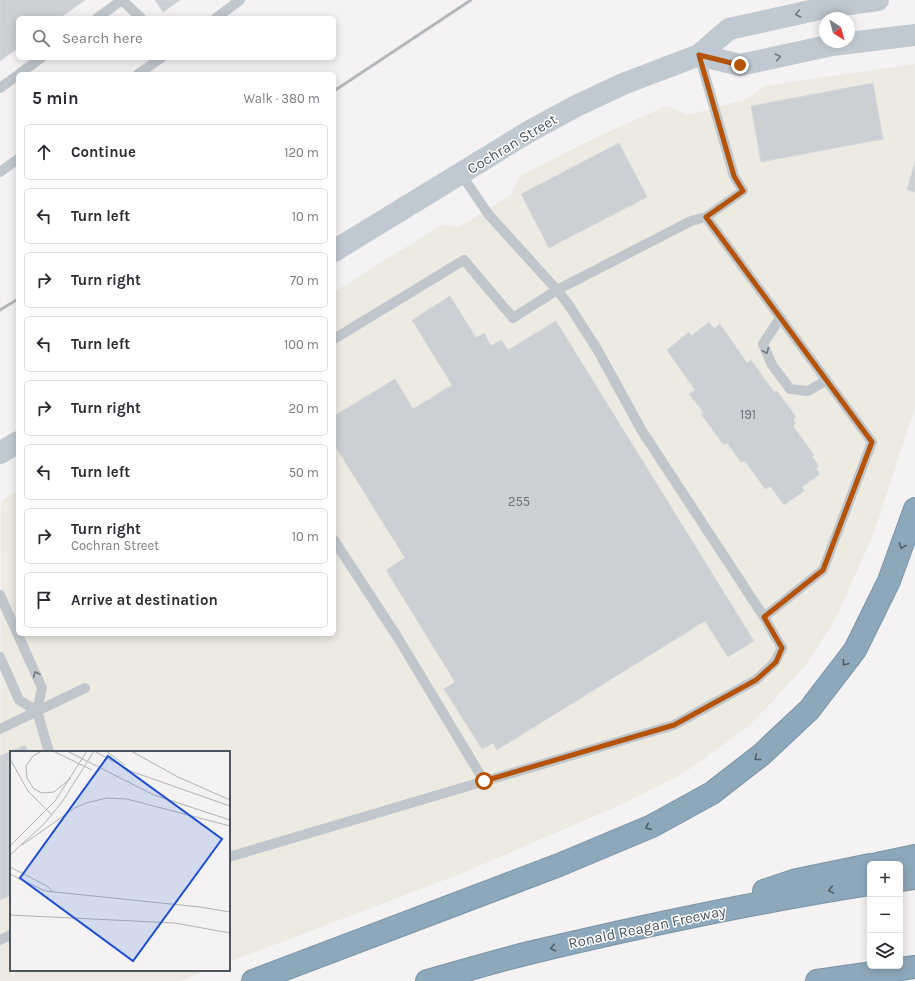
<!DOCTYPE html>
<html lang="en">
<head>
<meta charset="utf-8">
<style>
	body { margin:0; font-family:Karla,sans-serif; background:#f7f7f7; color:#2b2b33 }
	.controls { position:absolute; right:12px; bottom:12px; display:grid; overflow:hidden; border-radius:6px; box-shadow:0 2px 10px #0003 }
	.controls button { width:36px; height:36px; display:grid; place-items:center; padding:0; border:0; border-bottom:1px solid #e1e1e2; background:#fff; color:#2b2b33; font:20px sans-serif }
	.compass { position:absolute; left:819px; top:12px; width:36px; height:36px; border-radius:50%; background:#fff; box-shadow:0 2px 10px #0003; rotate:144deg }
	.stop { position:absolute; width:12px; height:12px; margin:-9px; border:3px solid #b45309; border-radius:50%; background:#fff }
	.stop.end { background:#b45309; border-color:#fff; box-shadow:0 1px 4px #0008 }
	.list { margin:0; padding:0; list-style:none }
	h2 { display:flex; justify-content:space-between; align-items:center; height:52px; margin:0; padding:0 16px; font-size:17px }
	h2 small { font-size:13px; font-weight:400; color:#7c7c81 }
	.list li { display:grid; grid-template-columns:26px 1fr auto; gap:12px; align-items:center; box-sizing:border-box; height:56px; margin:0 8px 8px; padding:0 8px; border:1px solid #e1e1e2; border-radius:6px }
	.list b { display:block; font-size:15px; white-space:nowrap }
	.list p { margin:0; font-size:13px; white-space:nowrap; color:#7c7c81 }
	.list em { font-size:13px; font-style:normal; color:#7c7c81 }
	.icon { flex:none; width:22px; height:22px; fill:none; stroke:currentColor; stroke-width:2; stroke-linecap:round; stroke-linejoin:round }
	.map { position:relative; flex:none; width:915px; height:981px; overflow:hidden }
	.search { position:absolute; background:#fff; box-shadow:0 2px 10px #0003; left:16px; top:16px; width:320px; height:44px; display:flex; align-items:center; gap:10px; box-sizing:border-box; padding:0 14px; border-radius:6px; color:#7c7c81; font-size:15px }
	.panel { position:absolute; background:#fff; box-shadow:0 2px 10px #0003; left:16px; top:72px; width:320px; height:564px; border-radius:6px }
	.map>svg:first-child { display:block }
</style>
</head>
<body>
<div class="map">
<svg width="915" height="981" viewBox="0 0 915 981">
	<rect width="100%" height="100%" fill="#f4f2f2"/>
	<!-- commercial -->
	<path fill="#edeae2" d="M915,64v343l-41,126 -38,85 -31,48 -55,59 -66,48 -64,32 -160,69 -231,88v-210h-218v218h197l-27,11h-181l1,-480 17,-11v144h316v-342l107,-67 18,2 52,-32 9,-19 71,-36 75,-34 22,9 60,-16 16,-13z"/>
	<!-- building -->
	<g fill="#cccfd3" stroke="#d6d9dc">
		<path d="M0,0h85l-25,18h-42v30l-18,13z"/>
		<path d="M155,0h25l-17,12z"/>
		<path d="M873,83l10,56 -122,23 -10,-56z"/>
		<path d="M619,143l28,54 -98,51 -28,-54z"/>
		<path d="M915,162v30l-8,-2z"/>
		<path d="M450,296l26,42 8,-5 7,13 10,-6 7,10 48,-29 198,320 -26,16 -23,-36 -208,129 -4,-7 -11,6 -38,-60 11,-7 -69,-112 19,-12 -71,-114v-28l61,-37 18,30 39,-24 -40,-65z"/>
		<path d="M709,322l5,7 6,-5 27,39 4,-3 23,32 3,-1 19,26 -3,3 3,3 -3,3 21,29 -2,1 7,10 -3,2 4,6 -18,13 2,4 -20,14 -14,-19 -5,3 -20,-28 -4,1 -14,-19 -3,2 -23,-31 3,-1 -15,-19 6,-4 -28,-40 22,-18 2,4z"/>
		<path d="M25,745l4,7h-18v143l-11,5v-144z"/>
	</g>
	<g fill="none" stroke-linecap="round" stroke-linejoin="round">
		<!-- highway casing -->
		<g stroke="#7993a7" stroke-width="24">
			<g id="highway">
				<path d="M877,864l38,-8"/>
				<path d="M900,880l15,-2"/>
				<path d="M764,891l33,-11 73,-15"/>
				<path d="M253,981l306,-116 93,-39 60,-33 49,-38 48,-45 46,-60 34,-69 26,-72"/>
				<path d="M427,981c34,-9 68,-20 102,-28 113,-27 227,-51 341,-69"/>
				<path d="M817,981l98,-14"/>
			</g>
		</g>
		<!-- lane -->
		<g stroke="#bfc7cd" stroke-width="10">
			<path d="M122,0l19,18"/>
			<path d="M97,18l25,-18"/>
			<path d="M216,18l24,-18"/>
			<path d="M19,74l22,-16"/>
			<path d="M138,74l23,-16"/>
			<path d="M0,88l18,-13"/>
			<path d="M0,172l18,-13"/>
			<path d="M706,217l166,225 -49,128 -59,47"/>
			<path d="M780,318l-17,26 9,21 18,24 18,2 17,-10"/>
			<path d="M334,339l130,-79 49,58 44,-28 134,-69 15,-4 37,-26 -9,-15 -35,-121"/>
			<path d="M334,540l64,98 86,143"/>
			<path d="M0,595l42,93 -5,23 12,41"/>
			<path d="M0,657l19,43 18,11"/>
			<path d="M0,729l85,-41"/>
			<path d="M229,857l445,-132 82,-45 19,-18 7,-14 -18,-31 -122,-186 -45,-82 -29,-45 -11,-14 -68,-75 -28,-41"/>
			<path d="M0,940l11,-5"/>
		</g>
		<!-- secondary -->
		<g stroke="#bfc9d1" stroke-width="22">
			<path d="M699,55l41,10 92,-20 83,-10"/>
			<path d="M334,251l196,-120 46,-25 47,-22 76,-29 30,-26 99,-22 50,-7"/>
			<path d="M0,453l18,-11"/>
		</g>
		<!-- highway -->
		<use href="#highway" stroke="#8ea8bb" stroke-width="22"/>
		<!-- rail -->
		<g stroke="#b4b8bb" stroke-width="3">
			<path d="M334,91l137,-91"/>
			<path d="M0,310l18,-11"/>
		</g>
	</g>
	<!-- one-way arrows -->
	<defs><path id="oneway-chevron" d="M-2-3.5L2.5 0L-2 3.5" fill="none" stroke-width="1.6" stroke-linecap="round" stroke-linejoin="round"/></defs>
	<g stroke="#6e7880">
		<use href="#oneway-chevron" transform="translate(798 14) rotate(168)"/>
		<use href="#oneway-chevron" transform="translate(778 57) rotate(-12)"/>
	</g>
	<g stroke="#6e787f">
		<use href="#oneway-chevron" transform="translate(766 351) rotate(66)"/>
		<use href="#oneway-chevron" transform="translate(36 674) rotate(-114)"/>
	</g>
	<g stroke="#525e67">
		<use href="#oneway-chevron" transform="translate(902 546) rotate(110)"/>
		<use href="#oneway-chevron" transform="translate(845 663) rotate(127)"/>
		<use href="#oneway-chevron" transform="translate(757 758) rotate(141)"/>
		<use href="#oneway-chevron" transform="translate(648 827) rotate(156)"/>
		<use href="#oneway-chevron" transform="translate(831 890) rotate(170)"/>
		<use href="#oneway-chevron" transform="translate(553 948) rotate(167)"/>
	</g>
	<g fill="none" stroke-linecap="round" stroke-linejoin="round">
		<!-- route -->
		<path stroke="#b45309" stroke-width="5" d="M484,781l190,-56 82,-45 20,-18 6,-14 -18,-31 59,-47 49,-128 -166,-225 37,-26 -9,-15 -35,-121 41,10"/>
	</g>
	<g text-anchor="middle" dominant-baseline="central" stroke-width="3" stroke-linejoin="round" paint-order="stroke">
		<!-- number labels -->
		<g font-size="13" fill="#6b747b">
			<text x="748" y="414">191</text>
			<text x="519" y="501">255</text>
		</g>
		<!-- street labels -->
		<g font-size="15" fill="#4b565e" stroke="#fff">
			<text transform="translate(512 144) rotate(-31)">Cochran Street</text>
			<text transform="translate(647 927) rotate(-12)">Ronald Reagan Freeway</text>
		</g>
	</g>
	<!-- overview -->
	<g transform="translate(10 751)">
		<rect width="220" height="220" fill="#f4f2f2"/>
		<path fill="none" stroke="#b0b4b7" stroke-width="1" d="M32,0l-9,5 -7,10 1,12 7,11 8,4 12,-1 17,-14M43,0l39,19M57,0l87,44 76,25M84,0l39,21 97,34M96,0l19,14M121,0l47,26 52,23M0,8l18,32 23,23M12,94l53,-37 11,-5 21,-5 20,1 103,27M0,95l45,-45 32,-50M0,104l34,-31 18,-22 32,-51M0,116l37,19 5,5M0,123l35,17 155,16 30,5M0,164l165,8 55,10"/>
		<path fill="#1d4ed8" fill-opacity="0.15" stroke="#1d4ed8" stroke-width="2" d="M98,5l114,83 -89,122 -113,-83z"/>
		<rect width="220" height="220" fill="none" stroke="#4b565e" stroke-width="2"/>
	</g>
</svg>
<div class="controls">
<button>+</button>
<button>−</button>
<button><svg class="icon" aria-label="layers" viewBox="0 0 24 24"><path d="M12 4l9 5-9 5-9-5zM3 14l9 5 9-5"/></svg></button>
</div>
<svg class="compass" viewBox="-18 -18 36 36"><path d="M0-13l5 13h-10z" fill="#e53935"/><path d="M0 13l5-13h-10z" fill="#7c7c81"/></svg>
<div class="stop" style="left:484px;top:781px"></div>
<div class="stop end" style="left:740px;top:65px"></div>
<div class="search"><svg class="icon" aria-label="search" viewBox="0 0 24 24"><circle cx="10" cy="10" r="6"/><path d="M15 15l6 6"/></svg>Search here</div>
<section class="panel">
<h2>5 min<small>Walk · 380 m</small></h2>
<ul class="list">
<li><svg class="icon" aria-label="ahead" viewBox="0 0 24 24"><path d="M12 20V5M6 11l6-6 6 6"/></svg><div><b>Continue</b></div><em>120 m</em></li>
<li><svg class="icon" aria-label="left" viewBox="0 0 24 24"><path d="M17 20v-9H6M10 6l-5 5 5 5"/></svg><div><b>Turn left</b></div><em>10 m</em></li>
<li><svg class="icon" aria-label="right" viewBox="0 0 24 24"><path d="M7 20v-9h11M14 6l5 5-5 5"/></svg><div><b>Turn right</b></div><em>70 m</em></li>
<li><svg class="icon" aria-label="left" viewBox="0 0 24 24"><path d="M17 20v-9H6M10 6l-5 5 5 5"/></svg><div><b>Turn left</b></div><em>100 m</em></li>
<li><svg class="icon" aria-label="right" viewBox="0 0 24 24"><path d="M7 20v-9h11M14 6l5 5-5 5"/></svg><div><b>Turn right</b></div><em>20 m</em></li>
<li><svg class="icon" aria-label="left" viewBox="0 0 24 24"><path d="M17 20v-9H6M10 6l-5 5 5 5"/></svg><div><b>Turn left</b></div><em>50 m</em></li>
<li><svg class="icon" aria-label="right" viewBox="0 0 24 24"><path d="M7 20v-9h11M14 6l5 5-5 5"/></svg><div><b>Turn right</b><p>Cochran Street</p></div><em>10 m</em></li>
<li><svg class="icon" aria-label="arrive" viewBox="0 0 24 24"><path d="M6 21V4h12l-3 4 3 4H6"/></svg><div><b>Arrive at destination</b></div></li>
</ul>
</section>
</div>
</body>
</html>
